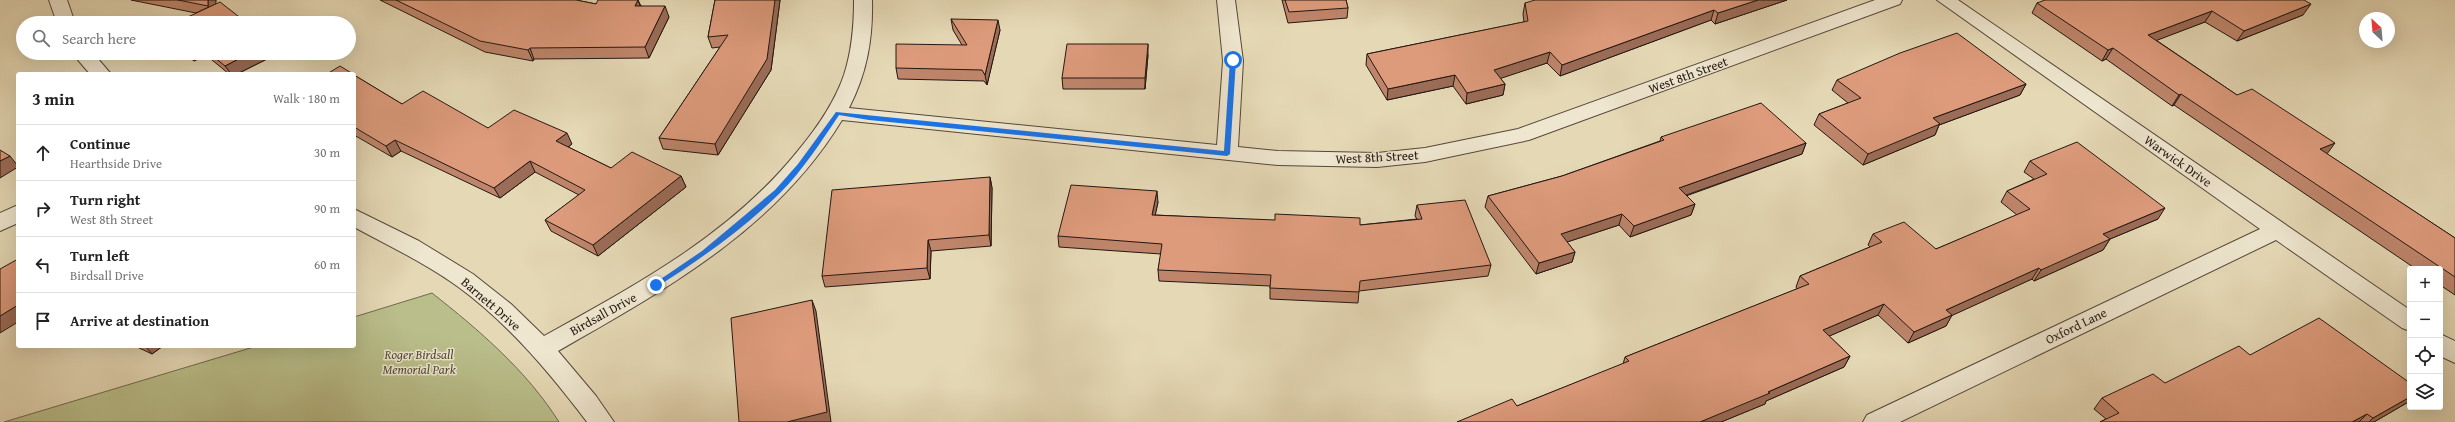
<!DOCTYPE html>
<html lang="en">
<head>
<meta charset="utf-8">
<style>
	body { margin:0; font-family:"Gentium Book Plus",serif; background:#f6f6f6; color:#222 }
	.controls { position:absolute; right:12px; bottom:12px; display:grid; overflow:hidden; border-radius:4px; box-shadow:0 4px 16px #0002 }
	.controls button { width:36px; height:36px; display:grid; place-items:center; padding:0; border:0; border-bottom:1px solid #e0e0e0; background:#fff; color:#222; font:20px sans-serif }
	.compass { position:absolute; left:2359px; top:12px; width:36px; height:36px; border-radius:50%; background:#fff; box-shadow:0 4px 16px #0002; rotate:334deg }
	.stop { position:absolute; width:12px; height:12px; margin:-9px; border:3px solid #1a73e8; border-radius:50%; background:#fff }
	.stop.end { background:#1a73e8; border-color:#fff; box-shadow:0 1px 4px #0008 }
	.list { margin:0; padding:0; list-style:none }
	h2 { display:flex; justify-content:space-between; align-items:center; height:52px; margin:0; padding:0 16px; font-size:17px }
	h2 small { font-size:13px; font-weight:400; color:#767676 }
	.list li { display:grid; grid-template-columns:26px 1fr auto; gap:12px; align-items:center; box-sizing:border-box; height:56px; padding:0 16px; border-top:1px solid #e0e0e0 }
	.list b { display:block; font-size:15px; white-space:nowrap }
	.list p { margin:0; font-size:13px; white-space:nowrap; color:#767676 }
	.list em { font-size:13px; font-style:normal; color:#767676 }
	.icon { flex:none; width:22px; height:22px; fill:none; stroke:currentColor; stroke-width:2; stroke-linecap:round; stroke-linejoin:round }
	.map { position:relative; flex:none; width:2455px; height:422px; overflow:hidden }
	.search { position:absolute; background:#fff; box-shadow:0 4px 16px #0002; left:16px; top:16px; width:340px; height:44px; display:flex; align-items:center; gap:10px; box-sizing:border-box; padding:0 14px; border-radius:22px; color:#767676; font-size:15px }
	.panel { position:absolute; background:#fff; box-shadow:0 4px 16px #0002; left:16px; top:72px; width:340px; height:276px; border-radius:4px }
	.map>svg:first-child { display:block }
</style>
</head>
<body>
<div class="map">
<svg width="2455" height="422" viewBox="0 0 2455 422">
	<rect width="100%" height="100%" fill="#e5d8b5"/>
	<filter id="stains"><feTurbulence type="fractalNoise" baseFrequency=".005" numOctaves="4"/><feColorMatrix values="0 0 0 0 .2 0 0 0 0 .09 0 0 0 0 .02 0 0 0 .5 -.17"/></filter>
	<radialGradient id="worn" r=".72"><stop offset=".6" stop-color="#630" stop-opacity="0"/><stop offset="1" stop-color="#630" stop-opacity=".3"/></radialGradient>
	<!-- green -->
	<path fill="#b9be8a" stroke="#6f6a4e" d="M432,293c47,37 95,78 127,129h-555l253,-76h97v-29z"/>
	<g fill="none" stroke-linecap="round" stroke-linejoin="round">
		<!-- minor casing -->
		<g stroke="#55473a" stroke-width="2">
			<g id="minor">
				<path d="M49,0h18l8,23h-18z"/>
				<path d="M854,0h18c1,39 -5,73 -23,108l368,37 6,-84 -6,-61h18l8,61 -5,86 40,4 99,2 48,-5 93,-19 357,-129h27l-2,4 -371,136 -104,22 -48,5 -99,-2 -436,-45c-66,109 -177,170 -284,231l38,45 18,26h-27c-38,-50 -79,-99 -130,-136 -32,-23 -68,-40 -103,-59v-18l65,32 54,33 38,30 33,32c92,-51 186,-101 253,-184 19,-23 37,-48 47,-77 8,-25 10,-49 10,-75z"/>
				<path d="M1937,0h21l452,310v21l-8,-3 -126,-88 -376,182h-37l4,-7 393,-186z"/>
				<path d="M72,53h21l18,21h-21z"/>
				<path d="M18,205v18l-18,8v-18z"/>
				<path d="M2440,334l15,7v22l-15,-7z"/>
			</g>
		</g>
		<!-- minor -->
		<use href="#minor" fill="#eee6cf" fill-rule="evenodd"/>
	</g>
	<!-- wall -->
	<g fill="#be856b" stroke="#251711">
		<path d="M131,0h85l-1,4 -19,9z"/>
		<path d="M380,0h196l20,4 42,-4 3,6 28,11 -20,41 -115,1 -1,2 -48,-9z"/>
		<path d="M715,0h65l-9,70 -53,85 -55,-6 -4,-11 61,-91 -8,1 -4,-11z"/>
		<path d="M1282,0h64l2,8 -1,10 -59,5z"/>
		<path d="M1599,0h188l-72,24 -4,-4 -151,56 -13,-13 -47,15 5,6 -2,11 -37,9 -13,-18 -66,14 -21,-35 1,-11 157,-32 -1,-8 2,-11z"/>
		<path d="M2037,3l266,12 -66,26 -32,-19 -49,18 81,55 218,143v57l-15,-10v-16h-24l-242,-164 -2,1 -66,-47 -4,2 -70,-48z"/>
		<path d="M951,19l49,11 -13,55 -3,-4 -86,-2 -2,-11 66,-23 -9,-15z"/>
		<path d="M184,53h95l-42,21h-8l-23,-19 -12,6z"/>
		<path d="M1148,55l-3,34h-82l-1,-11z"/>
		<path d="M354,75l48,29 86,24 84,16 -4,3 43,21 70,8 5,11 -88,69 -47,-25 -6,-11 34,-25 -44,-23 -35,26 -99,-47 -9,6 -38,-22z"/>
		<path d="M1837,80l189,4 -6,11 -81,30 -4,10 -72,30 -49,-40 5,-11 29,-11 -16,-13z"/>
		<path d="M1661,137l145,6 -4,11 -116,42 9,8 -4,11 -61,22 -11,-12 -52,17 8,10 -3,10 -36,12 -51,-67 3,-11 74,-20 98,-35z"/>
		<path d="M2030,161l128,58 -48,20 -7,11 -69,31 -2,-2 -80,36 -6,11 -38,17 -30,-28 -49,21 21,20 -6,11 -78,34 -1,3 -44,18h-264l60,-16 106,-42 2,-7 172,-68 -1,-2 4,-11 70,-29 -2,-2 5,-11 63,15 81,-34 -16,-13 6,-11 27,-12 -10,-7z"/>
		<path d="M990,177l2,11 -1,58 -60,5 -1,28 -105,8 -3,-11z"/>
		<path d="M1158,202l-3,13 205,10 57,-6 -2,-3 2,-11 74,60 -3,11 -129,15 -1,12 -88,-4v-13l-111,-5 -1,-11 3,-16 -102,-7 -1,-11z"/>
		<path d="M135,346h28l-11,8z"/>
		<path d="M2165,383l245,18 -36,21h-274l6,-3 -12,-10 8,-11z"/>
	</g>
	<!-- shaded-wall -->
	<g fill="#9b6c57" stroke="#251711">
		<path d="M208,0h8l-1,17 -7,-11z"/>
		<path d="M638,0l4,11 -7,-5z"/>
		<path d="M775,0h5l-9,70 -53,85 -3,-11z"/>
		<path d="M1758,0h29l-72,24 3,-11z"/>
		<path d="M2311,4l-8,11 -66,26 7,-10z"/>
		<path d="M665,6l4,11 -20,41 -4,-11z"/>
		<path d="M1714,10l-3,10 -151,56 2,-11z"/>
		<path d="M2212,11l-7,11 -63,24 6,-11z"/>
		<path d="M998,20l2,10 -13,55 -2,-10z"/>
		<path d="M1148,44v11l-3,34v-11z"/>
		<path d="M530,48l4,11 -1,2 -5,-11z"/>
		<path d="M2113,48l-7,11 -4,2 6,-11z"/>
		<path d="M1550,52l-3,11 -54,18 1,-11z"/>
		<path d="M189,53h15l2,2 -12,6z"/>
		<path d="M250,53h29l-42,21h-6l-6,-8z"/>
		<path d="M1455,75l-2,11 -66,14 1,-11z"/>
		<path d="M1505,84l-2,11 -37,9 1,-11z"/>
		<path d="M2026,84l-6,11 -81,30 -4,10 -72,30 5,-11 65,-36z"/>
		<path d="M2181,94l-7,11 -2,1 7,-11z"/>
		<path d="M567,133l5,11 -10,8 -6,-11z"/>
		<path d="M395,140l6,11 -9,6 -6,-11z"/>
		<path d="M1806,143l-4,11 -127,45 4,-11z"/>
		<path d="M2335,143l-8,11 -16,6 9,-11z"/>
		<path d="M10,156l8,10v1l-18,11v-17z"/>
		<path d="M530,161l5,11 -35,26 -6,-10z"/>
		<path d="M681,176l5,11 -88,69 -5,-11z"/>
		<path d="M990,177l2,11 -1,58 -2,-11z"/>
		<path d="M1157,191l1,11 -5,24 -1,-11z"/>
		<path d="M1695,204l-4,11 -61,22 4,-11z"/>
		<path d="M2165,208l-7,11 -48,20 -7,11 -69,31 7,-11 62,-36z"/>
		<path d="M1622,214l-3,11 -61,20 3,-11z"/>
		<path d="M928,240l3,11 -1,28 -3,-11z"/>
		<path d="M1575,252l-3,10 -36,12 3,-11z"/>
		<path d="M2039,268l-7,11 -92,42 6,-11z"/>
		<path d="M812,300l4,11 15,111h-44z"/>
		<path d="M1884,304l-6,11 -60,26 5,-11z"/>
		<path d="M18,305v17l-18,11v-17z"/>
		<path d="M1952,315l-6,11 -38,17 6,-11z"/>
		<path d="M145,346h18l-11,8z"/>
		<path d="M1850,356l-6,11 -78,34 -1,3 -44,18h-21z"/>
		<path d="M2410,397v4l-36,21h-5l4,-4z"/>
		<path d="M2367,414l-8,8h-7z"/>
	</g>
	<!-- building -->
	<g fill="#dd9b7c" stroke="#251711">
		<path d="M178,0h30v6z"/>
		<path d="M396,0h180l20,4 2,-4h40l-3,6h30l-20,41 -115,1 -2,2 -48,-9z"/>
		<path d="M715,0h60l-8,59 -52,85 -56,-6 69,-103 -20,2z"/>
		<path d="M1285,0h61l2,8 -59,4z"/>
		<path d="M1535,0h223l-40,13 -4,-3 -152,55 -12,-13 -56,18 11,14 -38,9 -12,-18 -67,14 -21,-35 161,-33 -3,-18z"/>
		<path d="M2045,0h259l7,4 -67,27 -32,-20 -64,24 89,60 15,-6 83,54 -15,6 135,89v39l-274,-183 -2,1 -66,-47 -5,2 -71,-47z"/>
		<path d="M220,2l27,21h-72z"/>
		<path d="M951,19l47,1 -13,55 -3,-5 -86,-2v-24l71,1z"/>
		<path d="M1957,33l69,51 -93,34 7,6 -72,30 -49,-40 42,-16 -24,-18 63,-27z"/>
		<path d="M1067,44h81l-3,34h-83z"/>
		<path d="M209,53h41l-25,13z"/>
		<path d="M340,66l13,8h-26z"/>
		<path d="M354,75l48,29 21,-13 65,37 26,-18 53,23 -11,8 55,27 21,-16 49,24 -88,69 -48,-25 40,-30 -55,-29 -36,27 -99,-48 -9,6 -32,-19z"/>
		<path d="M1761,103l45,40 -127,45 16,16 -61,22 -12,-12 -61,20 14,18 -36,11 -51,-67 74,-20 102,-36 -3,-3z"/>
		<path d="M2077,142l88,66 -62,26 7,5 -69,31 -2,-2 -93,42 6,5 -38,17 -30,-28 -61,26 27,26 -82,36 2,1 -70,29h-243l55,-23 5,7 112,-45 -4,-4 184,-73 -9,-8 82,-34 -9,-8 31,-12 32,27 94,-40 -23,-18 40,-17 -17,-13z"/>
		<path d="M0,150l10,6 -10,5z"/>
		<path d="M990,177l-1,58 -61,5 -1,28 -105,8 10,-86z"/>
		<path d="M1071,185l86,6 -5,24 123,5v-6l85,4v7l62,-6 -5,-14 48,-5 26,65 -131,16 -1,11 -89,-4 1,-13 -113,-5 4,-26 -104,-8z"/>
		<path d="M18,259v46l-18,11v-47z"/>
		<path d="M812,300l15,112 -40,10h-48l-8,-104z"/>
		<path d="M2319,318l91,65v14l-37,21 -6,-4 -15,8h-252l19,-9 -17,-15 51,-24 12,9 74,-37 11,9z"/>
	</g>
	<!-- route -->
	<path fill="#1a73e8" d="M1233,59l3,1 -6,94 -3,2 -358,-36 -30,-5c-18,27 -36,55 -59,78 -37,36 -79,66 -122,93l-6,-1 50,-34 73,-61 23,-26 38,-52 388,39 6,-91z"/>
	<g text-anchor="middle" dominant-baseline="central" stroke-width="3" stroke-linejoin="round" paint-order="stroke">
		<!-- street labels -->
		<g font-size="13" fill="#251711" stroke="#eee6cf">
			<text transform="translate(1688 75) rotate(-20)">West 8th Street</text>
			<text transform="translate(1377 157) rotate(-3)">West 8th Street</text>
			<text transform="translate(2178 161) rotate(35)">Warwick Drive</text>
			<text transform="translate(491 304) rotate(41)">Barnett Drive</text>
			<text transform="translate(603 314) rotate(-29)">Birdsall Drive</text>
			<text transform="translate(2076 326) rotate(-26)">Oxford Lane</text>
		</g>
		<!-- park labels -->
		<g font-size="13" font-style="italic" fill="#514935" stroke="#eee6cf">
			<text x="419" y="354">Roger Birdsall<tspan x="419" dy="15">Memorial Park</tspan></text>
		</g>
	</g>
	<rect width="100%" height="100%" filter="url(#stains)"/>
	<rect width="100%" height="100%" fill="url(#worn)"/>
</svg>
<div class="controls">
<button>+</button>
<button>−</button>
<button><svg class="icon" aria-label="locate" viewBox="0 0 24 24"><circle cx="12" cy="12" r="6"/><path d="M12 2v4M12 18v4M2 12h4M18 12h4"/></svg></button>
<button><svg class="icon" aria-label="layers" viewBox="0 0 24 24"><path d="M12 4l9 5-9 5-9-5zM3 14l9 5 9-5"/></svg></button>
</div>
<svg class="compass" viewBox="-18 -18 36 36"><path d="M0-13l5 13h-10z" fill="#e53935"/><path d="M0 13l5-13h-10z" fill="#767676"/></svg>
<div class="stop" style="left:1233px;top:60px"></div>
<div class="stop end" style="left:656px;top:285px"></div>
<div class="search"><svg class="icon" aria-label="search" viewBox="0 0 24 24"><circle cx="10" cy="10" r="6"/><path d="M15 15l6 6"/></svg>Search here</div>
<section class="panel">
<h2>3 min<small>Walk · 180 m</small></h2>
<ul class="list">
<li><svg class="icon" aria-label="ahead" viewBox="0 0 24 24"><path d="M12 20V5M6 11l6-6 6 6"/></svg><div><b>Continue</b><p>Hearthside Drive</p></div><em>30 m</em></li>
<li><svg class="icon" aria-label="right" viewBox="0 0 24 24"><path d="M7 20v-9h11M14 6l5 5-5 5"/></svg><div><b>Turn right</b><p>West 8th Street</p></div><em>90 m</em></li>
<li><svg class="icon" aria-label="left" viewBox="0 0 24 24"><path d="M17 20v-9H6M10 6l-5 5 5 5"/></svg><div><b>Turn left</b><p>Birdsall Drive</p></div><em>60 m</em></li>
<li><svg class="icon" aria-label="arrive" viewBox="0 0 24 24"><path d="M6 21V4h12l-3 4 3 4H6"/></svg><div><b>Arrive at destination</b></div></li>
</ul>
</section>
</div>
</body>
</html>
